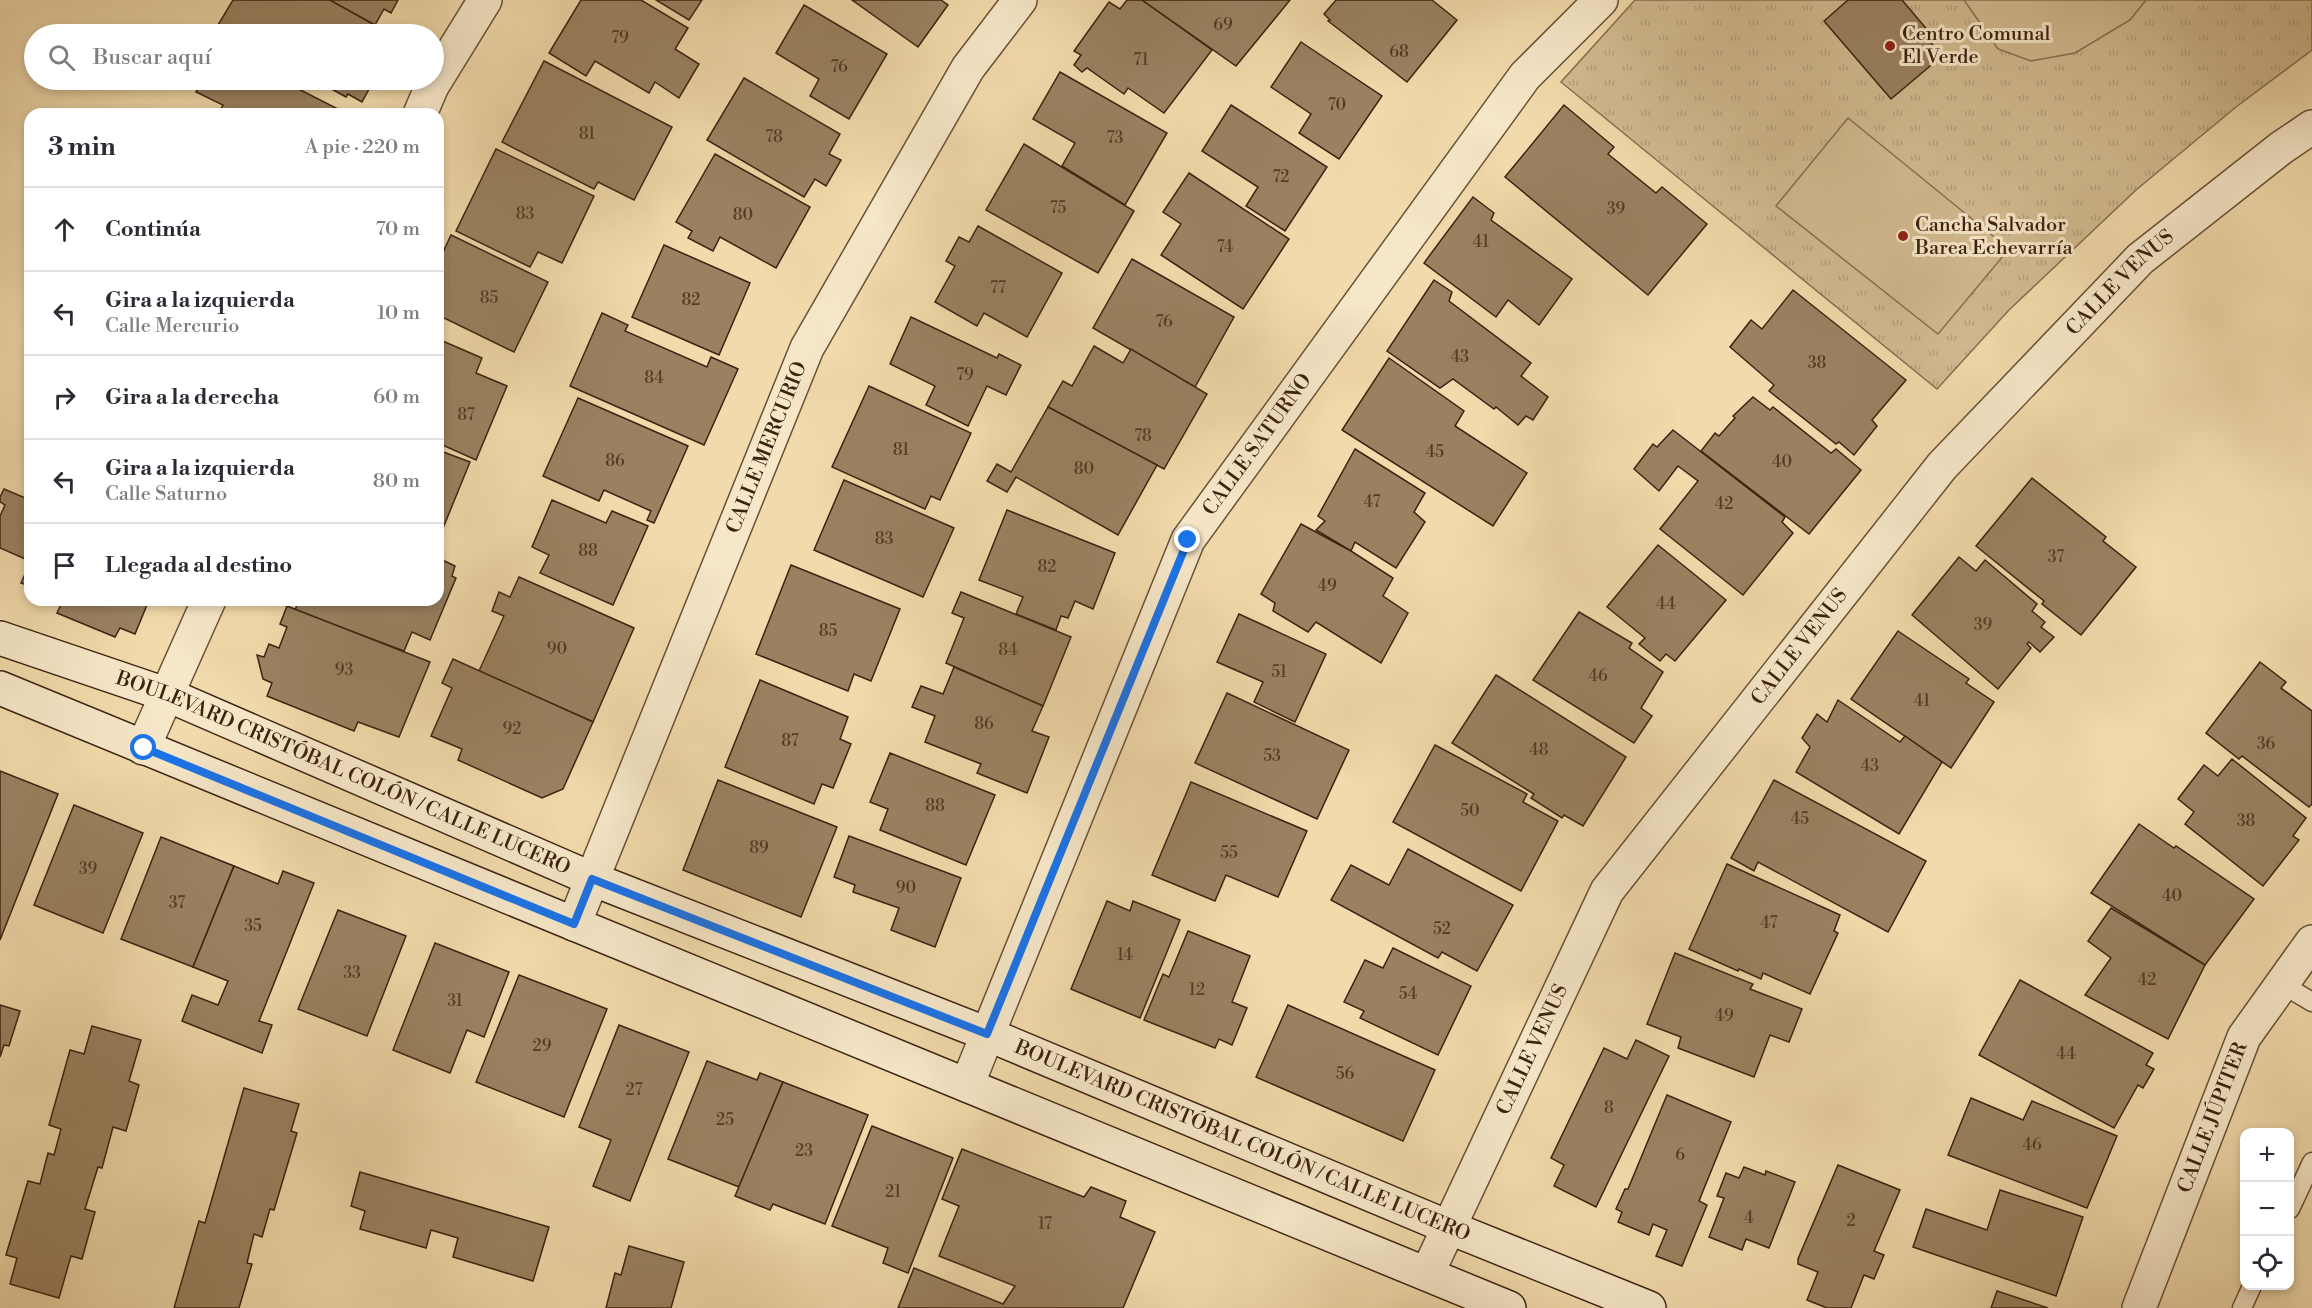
<!DOCTYPE html>
<html lang="es">
<head>
<meta charset="utf-8">
<style>
	body { margin:0; font-family:"Libre Bodoni",serif; background:#f2f2f3; color:#2b2b33 }
	.controls { position:absolute; right:18px; bottom:18px; display:grid; overflow:hidden; border-radius:12px; box-shadow:0 3px 9px #0003 }
	.controls button { width:54px; height:54px; display:grid; place-items:center; padding:0; border:0; border-bottom:2px solid #e1e1e2; background:#fff; color:#2b2b33; font:30px sans-serif }
	.stop { position:absolute; width:18px; height:18px; margin:-14px; border:4px solid #1a73e8; border-radius:50%; background:#fff }
	.stop.end { background:#1a73e8; border-color:#fff; box-shadow:0 2px 6px #0008 }
	.list { margin:0; padding:0; list-style:none }
	h2 { display:flex; justify-content:space-between; align-items:center; height:78px; margin:0; padding:0 24px; font-size:26px }
	h2 small { font-size:20px; font-weight:400; color:#7c7c81 }
	.list li { display:grid; grid-template-columns:39px 1fr auto; gap:18px; align-items:center; box-sizing:border-box; height:84px; padding:0 24px; border-top:2px solid #e1e1e2 }
	.list b { display:block; font-size:22px; white-space:nowrap }
	.list p { margin:0; font-size:20px; white-space:nowrap; color:#7c7c81 }
	.list em { font-size:20px; font-style:normal; color:#7c7c81 }
	.icon { flex:none; width:33px; height:33px; fill:none; stroke:currentColor; stroke-width:2; stroke-linecap:round; stroke-linejoin:round }
	.map { position:relative; flex:none; width:2312px; height:1308px; overflow:hidden }
	.search { position:absolute; background:#fff; box-shadow:0 3px 9px #0003; left:24px; top:24px; width:420px; height:66px; display:flex; align-items:center; gap:15px; box-sizing:border-box; padding:0 21px; border-radius:33px; color:#7c7c81; font-size:22px }
	.panel { position:absolute; background:#fff; box-shadow:0 3px 9px #0003; left:24px; top:108px; width:420px; height:498px; border-radius:18px }
	.map>svg:first-child { display:block }
</style>
</head>
<body>
<div class="map">
<svg width="2312" height="1308" viewBox="0 0 2312 1308">
	<defs>
		<pattern id="grass-tufts" width="24" height="20" patternUnits="userSpaceOnUse" patternTransform="scale(1.5)"><rect width="24" height="20" fill="#d2bb91"/><path d="M3 7l-1-3M5 7V3M7 7l1-3M15 17l-1-3M17 17v-4M19 17l1-3" fill="none" stroke="#b5a07c"/></pattern>
	</defs>
	<rect width="100%" height="100%" fill="#f1daab"/>
	<filter id="stains"><feTurbulence type="fractalNoise" baseFrequency=".00333" numOctaves="4"/><feColorMatrix values="0 0 0 0 .2 0 0 0 0 .09 0 0 0 0 .02 0 0 0 .5 -.17"/></filter>
	<radialGradient id="worn" r=".72"><stop offset=".6" stop-color="#630" stop-opacity="0"/><stop offset="1" stop-color="#630" stop-opacity=".3"/></radialGradient>
	<!-- grass -->
	<path fill="url(#grass-tufts)" stroke="#876f51" stroke-width="1.5" d="M1635,0h677v50l-76,57 -100,83 -127,120 -72,79 -376,-307z"/>
	<!-- pitch -->
	<g fill="#d2bb91" stroke="#876f51" stroke-width="1.5">
		<path d="M1964,0h182l-16,20 -55,33 -44,8 -33,-12z"/>
		<path d="M1848,118l161,131 -71,85 -162,-128z"/>
	</g>
	<!-- building -->
	<g fill="#9a8261" stroke="#3c2311" stroke-width="1.5">
		<path d="M233,0h97l61,34h-156l-17,-9z"/>
		<path d="M330,0h68l-7,13 -7,-4 -9,16z"/>
		<path d="M581,0h60l47,28 -13,21 24,15 -20,34 -24,-16 -6,11 -54,-32 -9,15 -37,-23z"/>
		<path d="M656,0h46l-13,20z"/>
		<path d="M852,0h89l7,5 -30,42z"/>
		<path d="M1127,0h15l70,50 -48,63 -36,-25 -4,6 -37,-26 -5,4 -8,-7 7,-10 -7,-4 35,-49 11,7z"/>
		<path d="M1142,0h148l-54,66z"/>
		<path d="M1336,0h96l25,20 -50,62 -79,-61 2,-1 -6,-6z"/>
		<path d="M1848,0h54l28,33 -4,4 16,19 -51,43 -67,-78z"/>
		<path d="M804,5l83,49 -38,65 -39,-23 9,-17 -43,-26z"/>
		<path d="M1301,42l81,54 -43,63 -40,-26 12,-19 -40,-27z"/>
		<path d="M544,61l128,66 -38,73 -36,-18 -4,7 -92,-47z"/>
		<path d="M1060,72l107,61 -42,72 -63,-39 13,-23 -42,-24z"/>
		<path d="M744,78l96,56 -11,20 12,6 -15,26 -11,-7 -11,18 -97,-57z"/>
		<path d="M203,80h78l59,30 -2,4h-120l5,-9 -27,-13z"/>
		<path d="M315,80h59l-12,22 -14,-8 -2,3z"/>
		<path d="M1231,105l96,62 -42,64 -39,-25 12,-19 -56,-36z"/>
		<path d="M1564,105l50,42 -6,7 48,39 6,-6 45,37 -59,71 -143,-118z"/>
		<path d="M1024,144l110,67 -36,62 -112,-63z"/>
		<path d="M496,149l98,47 -32,67 -24,-11 -8,15 -74,-36z"/>
		<path d="M715,154l95,53 -34,61 -56,-31 -7,14 -25,-13 4,-7 -16,-9z"/>
		<path d="M1189,173l100,66 -46,70 -82,-54 20,-31 -18,-12z"/>
		<path d="M1473,197l21,16 -3,7 81,59 -33,46 -31,-25 -12,17 -72,-54z"/>
		<path d="M978,226l84,47 -35,64 -43,-24 -7,13 -42,-24 20,-36 -9,-5 13,-24 10,5z"/>
		<path d="M451,235l97,47 -34,70 -76,-37v-52z"/>
		<path d="M664,245l86,38 -31,72 -87,-38z"/>
		<path d="M1132,259l102,58 -39,70 -102,-59z"/>
		<path d="M1434,280l18,12 -3,9 82,62 -10,13 27,21 -15,23 -7,-4 -8,9 -22,-18 -2,2 -41,-30 -13,9 -53,-37z"/>
		<path d="M1793,290l113,90 -34,40 5,6 -23,29 -15,-13 -3,2 -67,-53 5,-6 -44,-38 21,-27 11,9z"/>
		<path d="M602,313l26,12 -3,6 82,36 4,-10 27,12 -34,76 -134,-59z"/>
		<path d="M911,317l86,41 2,-4 22,11 -15,30 -19,-9 -19,40 -42,-21 9,-19 -45,-22z"/>
		<path d="M438,339l44,19 -6,15 31,13 -31,74 -38,-17z"/>
		<path d="M1094,346l29,17 8,-14 76,45 -43,75 -116,-62 15,-26 9,5z"/>
		<path d="M1389,358l75,53 -9,15 72,47 -34,53 -151,-96z"/>
		<path d="M869,386l102,47 -31,67 -9,-4 -6,13 -93,-42z"/>
		<path d="M1753,397l17,13 3,-3 58,46 5,-4 25,21 -52,64 -108,-83 14,-18 4,3 16,-18 -2,-2z"/>
		<path d="M578,398l110,48 -34,77 -7,-3 4,-9 -47,-21 -5,11 -56,-25z"/>
		<path d="M1048,407l109,58 -39,70 -102,-58 -9,15 -20,-11 10,-17 14,8z"/>
		<path d="M1673,430l112,87 -3,5 11,11 -50,62 -83,-66 38,-48 -20,-15 -19,25 -25,-22 19,-25 4,3z"/>
		<path d="M1355,449l70,44 -11,19 11,10 -29,46 -41,-26 -4,9 -35,-21 9,-9 -7,-5z"/>
		<path d="M438,450l32,12 -29,71 -3,-1z"/>
		<path d="M2032,478l74,59 -3,4 33,26 -55,68 -39,-31 2,-3 -68,-55z"/>
		<path d="M844,480l110,48 -31,69 -109,-47z"/>
		<path d="M4,489l26,11v61l-30,-13v-32l5,-11 -5,-3v-5z"/>
		<path d="M552,500l54,23 6,-12 36,15 -35,79 -73,-32 9,-18 -17,-8z"/>
		<path d="M1007,510l108,43 -22,56 -18,-8 -7,17 -7,-2 -5,14 -40,-16 7,-17 -44,-17z"/>
		<path d="M1301,524l50,27 42,27 -10,18 25,17 -27,50 -65,-41 -8,10 -35,-21 2,-8 -14,-9z"/>
		<path d="M1658,545l68,55 -51,61 -9,-7 -6,7 -21,-17 6,-6 -38,-31z"/>
		<path d="M1959,557l17,14 9,-11 52,44 -5,7 13,11 -4,5 13,10 -14,15 -11,-10 -2,2 4,4 -33,41 -86,-74z"/>
		<path d="M438,558l17,8 -3,10 4,2 -26,62 -18,-8 -8,19 -109,-41 4,-10h139z"/>
		<path d="M30,563v23l-9,-3z"/>
		<path d="M791,565l109,44 -29,72 -17,-7 -6,17 -92,-37z"/>
		<path d="M519,577l115,51 -41,94 -114,-51 25,-55 -12,-5 7,-19 11,5z"/>
		<path d="M961,592l110,45 -28,69 -97,-43 18,-45 -12,-5z"/>
		<path d="M63,600h86l-14,34 -15,-6 -5,9 -58,-24z"/>
		<path d="M287,606l143,56 -31,75 -41,-15 -4,9 -87,-35 5,-13 -9,-4 -6,-24 7,2 5,-13 10,4 8,-21 -7,-3z"/>
		<path d="M1579,612l53,31 -3,5 34,24 -22,36 11,8 -18,27 -101,-63z"/>
		<path d="M1239,614l87,40 -31,68 -41,-20 9,-20 -46,-20z"/>
		<path d="M1898,631l71,48 -3,4 28,19 -43,66 -100,-69z"/>
		<path d="M453,659l140,63 -30,67 -21,9 -84,-38 4,-11 -31,-13 21,-48 -10,-5z"/>
		<path d="M2260,662l26,20 -5,6 31,23v93l-3,3 -67,-51 -3,3 -33,-26z"/>
		<path d="M954,667l89,39 -11,25 17,6 -22,56 -50,-20 4,-9 -56,-22 10,-26 -23,-9 9,-21 22,8z"/>
		<path d="M1496,675l130,82 -43,69 -19,-11 -2,3 -31,-20 3,-4 -82,-51z"/>
		<path d="M760,680l88,37 -8,22 11,5 -18,44 -11,-4 -8,20 -89,-37z"/>
		<path d="M1227,693l122,57 -32,69 -122,-56z"/>
		<path d="M1838,700l62,42 5,-6 37,26 -43,72 -103,-62 14,-25 -8,-9 15,-24 10,8z"/>
		<path d="M1435,745l92,49 -4,8 35,19 -37,70 -128,-69z"/>
		<path d="M890,753l105,42 -29,70 -86,-35 8,-21 -18,-7z"/>
		<path d="M2232,759l74,59 -13,18 6,4 -36,46 -78,-62 9,-12 -16,-13 26,-34 14,11z"/>
		<path d="M0,771l58,23 -58,146z"/>
		<path d="M718,780l119,47 -36,90 -118,-47z"/>
		<path d="M1774,780l152,81 -38,71 -130,-70 -4,9 -23,-13z"/>
		<path d="M1191,782l116,49 -29,66 -52,-22 -11,26 -63,-26z"/>
		<path d="M74,805l69,28 -40,100 -69,-28z"/>
		<path d="M2139,824l35,24 2,-2 78,53 -49,66 -114,-72z"/>
		<path d="M849,836l112,42 -26,69 -44,-17 8,-22 -46,-16 2,-7 -21,-8z"/>
		<path d="M161,837l73,29 -41,101 -72,-28z"/>
		<path d="M1408,849l105,56 -36,66 -35,-19 -4,6 -107,-58 20,-35 38,20z"/>
		<path d="M1727,864l113,51 -6,16 4,2 -28,61 -47,-21 -2,6 -22,-10 -1,2 -49,-22z"/>
		<path d="M234,866l44,18 5,-13 31,12 -55,138 13,4 -10,28 -80,-32 10,-26 26,10 10,-24 -35,-14z"/>
		<path d="M1107,901l23,10 3,-10 47,19 -40,98 -69,-29z"/>
		<path d="M2111,908l94,57 -37,74 -83,-44 26,-37 -23,-17z"/>
		<path d="M338,910l68,26 -39,100 -69,-27z"/>
		<path d="M1188,931l62,25 -18,46 15,6 -15,37 -13,-6 -4,9 -71,-28 19,-46 6,3z"/>
		<path d="M435,943l74,29 -25,65 -17,-7 -17,43 -57,-23z"/>
		<path d="M1393,948l78,38 -33,69 -78,-37 4,-7 -20,-9 21,-42 18,8z"/>
		<path d="M1675,953l78,31 -3,5 52,20 -13,33 -19,-7 -16,42 -76,-29 3,-11 -34,-13z"/>
		<path d="M519,975l88,34 -43,108 -88,-35z"/>
		<path d="M2020,980l133,73 -7,12 8,4 -11,19 -5,-3 -24,43 -135,-73z"/>
		<path d="M0,1005l20,6 -11,35 -5,-1 -4,12z"/>
		<path d="M1288,1005l147,65 -32,71 -147,-64z"/>
		<path d="M619,1025l70,27 -59,149 -37,-15 18,-46 -32,-13z"/>
		<path d="M92,1026l49,14 -12,41 10,4 -13,46 -13,-4 -11,41 -4,-1 -13,42 10,3 -13,47 -11,-3 -12,42 -49,-14 7,-26 -11,-3 22,-74 12,3 8,-31 6,2 7,-26 -12,-4 21,-75 14,4z"/>
		<path d="M1636,1040l33,16 -73,151 -42,-21 10,-21 -13,-7 53,-110 23,11z"/>
		<path d="M707,1061l50,19 3,-7 23,9 -44,105 -71,-28z"/>
		<path d="M783,1082l85,33 -43,109 -52,-20 -3,6 -35,-14z"/>
		<path d="M244,1088l55,16 -8,27 6,2 -23,77 -4,-1 -8,28 -8,-3 -7,29 5,1 -13,44h-65l25,-87 6,2z"/>
		<path d="M1667,1095l64,27 -32,79 8,4 -25,61 -26,-10 11,-26 -14,-6 -4,11 -31,-13 4,-10 -6,-3 9,-20h3z"/>
		<path d="M1971,1098l52,22 9,-19 85,35 -30,72 -139,-53z"/>
		<path d="M872,1126l81,32 -45,115 -25,-10 5,-15 -56,-22z"/>
		<path d="M962,1149l122,48 7,-10 35,14 -6,16 35,15 -32,76h-225l16,-40 89,36 12,-18 -76,-30 20,-50 -17,-7z"/>
		<path d="M1838,1165l62,25 -26,61 10,4 -10,24 -10,-4 -13,33h-24l-20,-8 11,-28 -20,-8v-5z"/>
		<path d="M1744,1167l21,8 1,-4 29,11 -26,66 -23,-9 -4,11 -33,-13 15,-39 -7,-2 9,-23 13,5z"/>
		<path d="M360,1172l189,55 -16,54 -80,-24 5,-19 -27,-8 -5,18 -66,-19 5,-18 -14,-5z"/>
		<path d="M2000,1190l83,27 -27,79 -143,-49 13,-38 61,21z"/>
		<path d="M629,1246l55,16 -13,46h-65l9,-35 6,2z"/>
		<path d="M1997,1291l51,17h-57z"/>
	</g>
	<g fill="none" stroke-linecap="round" stroke-linejoin="round">
		<!-- lane casing -->
		<g stroke="#695138" stroke-width="21">
			<g id="lane">
				<path d="M2282,984l30,18"/>
				<path d="M2290,1209l22,-47"/>
				<path d="M2242,1308l10,-22"/>
			</g>
		</g>
		<!-- street casing -->
		<g stroke="#695138" stroke-width="36">
			<g id="street">
				<path d="M420,114l12,-28 53,-86"/>
				<path d="M143,748l66,-148"/>
				<path id="s1" d="M574,924l233,-576 161,-280 52,-68"/>
				<path id="s2" d="M967,1085l221,-545 337,-464 76,-76"/>
				<path id="s3" d="M1427,1274l180,-383 335,-425 198,-207 141,-111 31,-21"/>
				<path id="s4" d="M2139,1308l105,-271 68,-95"/>
			</g>
		</g>
		<!-- secondary casing -->
		<g stroke="#3c2311" stroke-width="36">
			<g id="secondary">
				<path id="s5" d="M0,638l168,57 424,184 395,155 461,193 201,81"/>
				<path d="M0,688l1509,620"/>
			</g>
		</g>
		<!-- lane -->
		<use href="#lane" stroke="#f6e7c8" stroke-width="18"/>
		<!-- street -->
		<use href="#street" stroke="#f6e7c8" stroke-width="33"/>
		<!-- secondary -->
		<use href="#secondary" stroke="#f6e7c8" stroke-width="33"/>
	</g>
	<g fill="none" stroke-linecap="round" stroke-linejoin="round">
		<!-- route -->
		<path stroke="#1a73e8" stroke-width="8" d="M144,748l430,176 18,-45 395,155 201,-494"/>
	</g>
	<!-- markers -->
	<g fill="#8f2418" stroke="#f6e7c8" stroke-width="2">
		<circle cx="1890" cy="46" r="6"/>
		<circle cx="1903" cy="236" r="6"/>
	</g>
	<g text-anchor="middle" dominant-baseline="central" stroke-width="6" stroke-linejoin="round" paint-order="stroke">
		<!-- number labels -->
		<g font-size="16" fill="#543b25">
			<text x="1223" y="25">69</text>
			<text x="620" y="38">79</text>
			<text x="1399" y="52">68</text>
			<text x="1141" y="60">71</text>
			<text x="839" y="67">76</text>
			<text x="1337" y="105">70</text>
			<text x="587" y="134">81</text>
			<text x="774" y="137">78</text>
			<text x="1115" y="138">73</text>
			<text x="1281" y="177">72</text>
			<text x="1058" y="208">75</text>
			<text x="1616" y="209">39</text>
			<text x="525" y="214">83</text>
			<text x="743" y="215">80</text>
			<text x="1481" y="242">41</text>
			<text x="1225" y="247">74</text>
			<text x="998" y="288">77</text>
			<text x="489" y="298">85</text>
			<text x="691" y="300">82</text>
			<text x="1164" y="322">76</text>
			<text x="1460" y="357">43</text>
			<text x="1817" y="363">38</text>
			<text x="965" y="375">79</text>
			<text x="654" y="378">84</text>
			<text x="466" y="415">87</text>
			<text x="1143" y="436">78</text>
			<text x="901" y="450">81</text>
			<text x="1435" y="452">45</text>
			<text x="615" y="461">86</text>
			<text x="1782" y="462">40</text>
			<text x="1084" y="469">80</text>
			<text x="1372" y="502">47</text>
			<text x="1724" y="504">42</text>
			<text x="884" y="539">83</text>
			<text x="588" y="551">88</text>
			<text x="2056" y="557">37</text>
			<text x="1047" y="567">82</text>
			<text x="1327" y="586">49</text>
			<text x="1666" y="604">44</text>
			<text x="1983" y="625">39</text>
			<text x="828" y="631">85</text>
			<text x="557" y="649">90</text>
			<text x="1008" y="650">84</text>
			<text x="344" y="670">93</text>
			<text x="1279" y="672">51</text>
			<text x="1598" y="676">46</text>
			<text x="1922" y="701">41</text>
			<text x="984" y="724">86</text>
			<text x="512" y="729">92</text>
			<text x="790" y="741">87</text>
			<text x="2266" y="744">36</text>
			<text x="1539" y="750">48</text>
			<text x="1272" y="756">53</text>
			<text x="1870" y="766">43</text>
			<text x="935" y="806">88</text>
			<text x="1470" y="811">50</text>
			<text x="1800" y="819">45</text>
			<text x="2246" y="821">38</text>
			<text x="759" y="848">89</text>
			<text x="1229" y="853">55</text>
			<text x="88" y="869">39</text>
			<text x="906" y="888">90</text>
			<text x="2172" y="896">40</text>
			<text x="177" y="903">37</text>
			<text x="1769" y="923">47</text>
			<text x="253" y="926">35</text>
			<text x="1442" y="929">52</text>
			<text x="1125" y="955">14</text>
			<text x="352" y="973">33</text>
			<text x="2147" y="980">42</text>
			<text x="1197" y="990">12</text>
			<text x="1408" y="994">54</text>
			<text x="455" y="1001">31</text>
			<text x="1724" y="1016">49</text>
			<text x="542" y="1046">29</text>
			<text x="2066" y="1054">44</text>
			<text x="1345" y="1074">56</text>
			<text x="634" y="1090">27</text>
			<text x="1609" y="1108">8</text>
			<text x="725" y="1120">25</text>
			<text x="2032" y="1145">46</text>
			<text x="804" y="1151">23</text>
			<text x="1680" y="1155">6</text>
			<text x="893" y="1192">21</text>
			<text x="1749" y="1218">4</text>
			<text x="1851" y="1221">2</text>
			<text x="1045" y="1224">17</text>
		</g>
		<!-- poi labels -->
		<g font-size="20" fill="#3c2311" stroke="#f6e7c8" text-anchor="start">
			<text x="1902" y="34">Centro Comunal<tspan x="1902" dy="23">El Verde</tspan></text>
			<text x="1915" y="225">Cancha Salvador<tspan x="1915" dy="23">Barea Echevarría</tspan></text>
		</g>
		<!-- street labels -->
		<g font-size="20" fill="#3c2311" stroke="#f6e7c8">
			<text stroke="none"><textPath href="#s3" startOffset="1220">CALLE VENUS</textPath></text>
			<text stroke="none"><textPath href="#s2" startOffset="706">CALLE SATURNO</textPath></text>
			<text stroke="none"><textPath href="#s1" startOffset="514">CALLE MERCURIO</textPath></text>
			<text stroke="none"><textPath href="#s3" startOffset="734">CALLE VENUS</textPath></text>
			<text stroke="none"><textPath href="#s5" startOffset="369">BOULEVARD CRISTÓBAL COLÓN / CALLE LUCERO</textPath></text>
			<text stroke="none"><textPath href="#s3" startOffset="248">CALLE VENUS</textPath></text>
			<text stroke="none"><textPath href="#s4" startOffset="204">CALLE JÚPITER</textPath></text>
			<text stroke="none"><textPath href="#s5" startOffset="1341">BOULEVARD CRISTÓBAL COLÓN / CALLE LUCERO</textPath></text>
		</g>
	</g>
	<rect width="100%" height="100%" filter="url(#stains)"/>
	<rect width="100%" height="100%" fill="url(#worn)"/>
</svg>
<div class="controls">
<button>+</button>
<button>−</button>
<button><svg class="icon" aria-label="locate" viewBox="0 0 24 24"><circle cx="12" cy="12" r="6"/><path d="M12 2v4M12 18v4M2 12h4M18 12h4"/></svg></button>
</div>
<div class="stop" style="left:144px;top:748px"></div>
<div class="stop end" style="left:1188px;top:540px"></div>
<div class="search"><svg class="icon" aria-label="search" viewBox="0 0 24 24"><circle cx="10" cy="10" r="6"/><path d="M15 15l6 6"/></svg>Buscar aquí</div>
<section class="panel">
<h2>3 min<small>A pie · 220 m</small></h2>
<ul class="list">
<li><svg class="icon" aria-label="ahead" viewBox="0 0 24 24"><path d="M12 20V5M6 11l6-6 6 6"/></svg><div><b>Continúa</b></div><em>70 m</em></li>
<li><svg class="icon" aria-label="left" viewBox="0 0 24 24"><path d="M17 20v-9H6M10 6l-5 5 5 5"/></svg><div><b>Gira a la izquierda</b><p>Calle Mercurio</p></div><em>10 m</em></li>
<li><svg class="icon" aria-label="right" viewBox="0 0 24 24"><path d="M7 20v-9h11M14 6l5 5-5 5"/></svg><div><b>Gira a la derecha</b></div><em>60 m</em></li>
<li><svg class="icon" aria-label="left" viewBox="0 0 24 24"><path d="M17 20v-9H6M10 6l-5 5 5 5"/></svg><div><b>Gira a la izquierda</b><p>Calle Saturno</p></div><em>80 m</em></li>
<li><svg class="icon" aria-label="arrive" viewBox="0 0 24 24"><path d="M6 21V4h12l-3 4 3 4H6"/></svg><div><b>Llegada al destino</b></div></li>
</ul>
</section>
</div>
</body>
</html>
